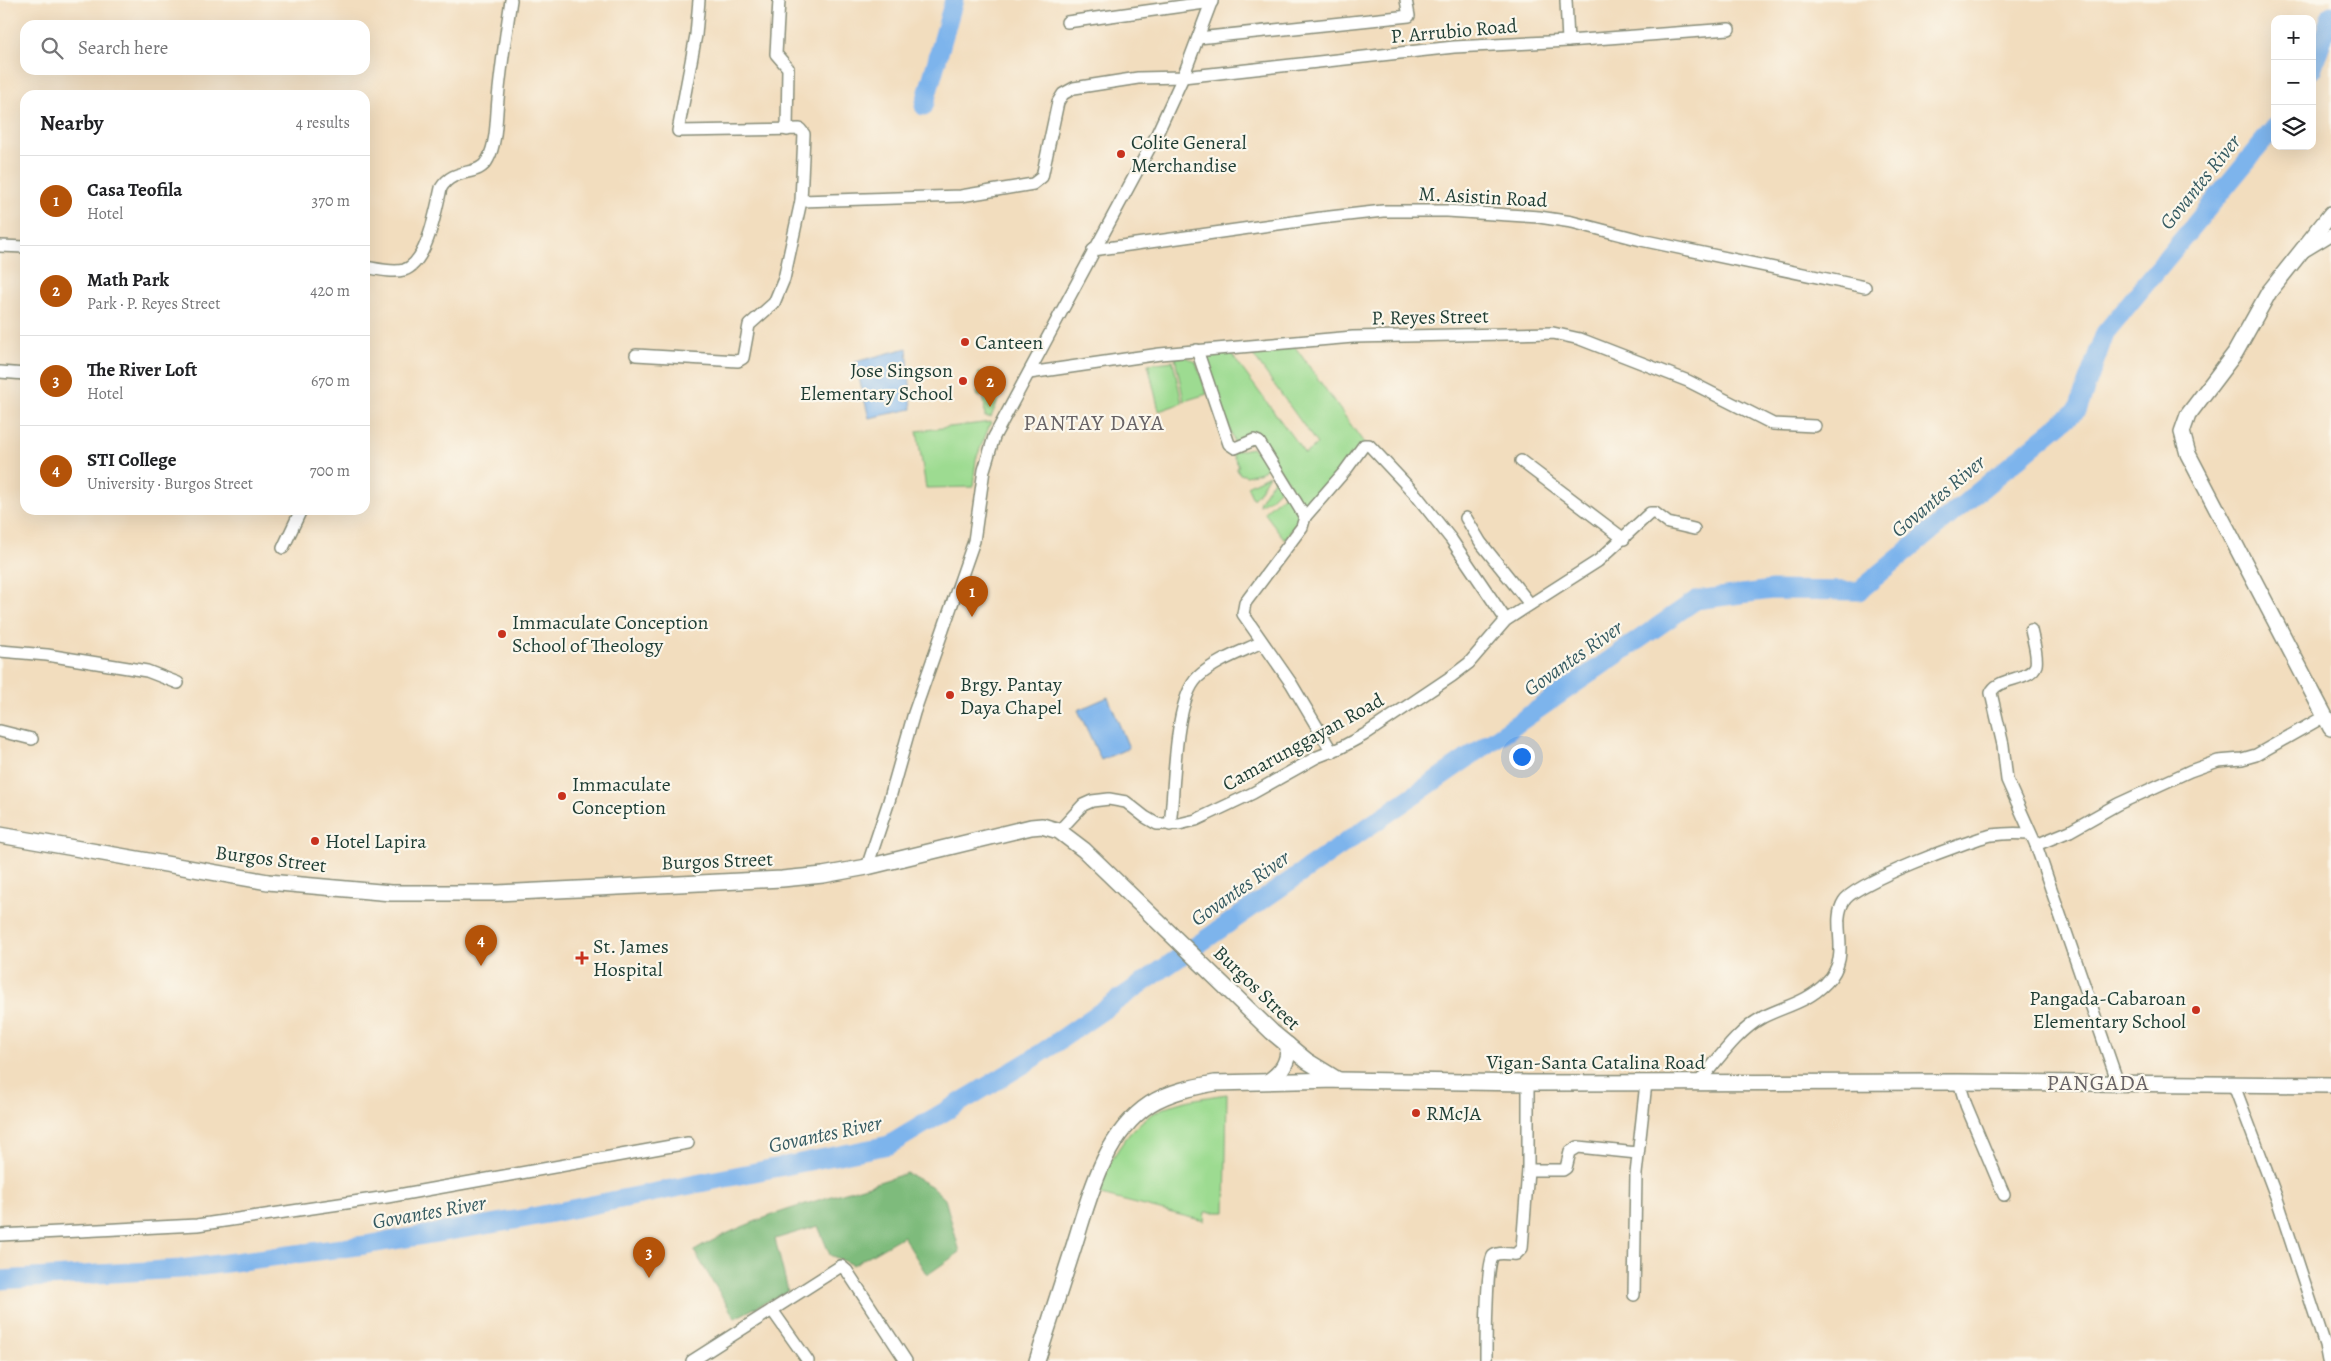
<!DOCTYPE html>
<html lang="en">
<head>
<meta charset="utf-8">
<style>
	body { margin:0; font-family:Alegreya,serif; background:#f2f2f2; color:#202124 }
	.controls { position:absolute; right:15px; top:15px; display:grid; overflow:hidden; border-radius:10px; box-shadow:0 5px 20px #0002 }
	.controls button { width:45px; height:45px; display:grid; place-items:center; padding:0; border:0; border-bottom:1px solid #e0e0e0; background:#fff; color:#202124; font:25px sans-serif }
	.you { position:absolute; left:1521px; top:756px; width:18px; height:18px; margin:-12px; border:4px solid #fff; border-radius:50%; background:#1a73e8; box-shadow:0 0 0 8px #1a73e833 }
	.badge { display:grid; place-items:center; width:32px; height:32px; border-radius:50%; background:#b45309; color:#fff; font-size:16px; font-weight:700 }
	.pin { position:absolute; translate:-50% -41px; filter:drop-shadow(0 1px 2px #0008) }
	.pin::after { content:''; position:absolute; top:26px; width:18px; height:15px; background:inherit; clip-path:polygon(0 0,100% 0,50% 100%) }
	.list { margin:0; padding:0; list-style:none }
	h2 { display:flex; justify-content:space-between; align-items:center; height:65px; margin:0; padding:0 20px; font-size:21px }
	h2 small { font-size:16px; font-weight:400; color:#757577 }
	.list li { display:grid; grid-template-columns:32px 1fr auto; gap:15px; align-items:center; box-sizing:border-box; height:90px; padding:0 20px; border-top:1px solid #e0e0e0 }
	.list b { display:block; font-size:19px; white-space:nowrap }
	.list p { margin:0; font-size:16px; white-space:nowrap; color:#757577 }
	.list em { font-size:16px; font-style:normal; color:#757577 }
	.icon { flex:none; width:28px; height:28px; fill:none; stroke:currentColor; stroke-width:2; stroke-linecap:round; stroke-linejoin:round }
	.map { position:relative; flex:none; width:2331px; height:1361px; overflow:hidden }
	.search { position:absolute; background:#fff; box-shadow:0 5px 20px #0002; left:20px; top:20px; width:350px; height:55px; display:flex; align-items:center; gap:12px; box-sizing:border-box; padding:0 18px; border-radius:15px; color:#757577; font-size:19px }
	.panel { position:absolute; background:#fff; box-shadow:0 5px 20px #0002; left:20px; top:90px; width:350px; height:425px; border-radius:15px }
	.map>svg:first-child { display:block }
</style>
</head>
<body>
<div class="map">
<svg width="2331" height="1361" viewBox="0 0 2331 1361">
	<rect width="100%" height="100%" fill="#fbf7ec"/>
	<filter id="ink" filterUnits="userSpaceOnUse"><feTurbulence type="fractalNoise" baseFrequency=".02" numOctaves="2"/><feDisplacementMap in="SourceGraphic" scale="10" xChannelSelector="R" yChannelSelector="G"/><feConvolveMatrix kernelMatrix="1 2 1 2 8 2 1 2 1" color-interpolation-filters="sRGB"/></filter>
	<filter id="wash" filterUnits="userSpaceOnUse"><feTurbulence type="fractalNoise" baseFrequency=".0096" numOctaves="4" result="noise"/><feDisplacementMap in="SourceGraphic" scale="20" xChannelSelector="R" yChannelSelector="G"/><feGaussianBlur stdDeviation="1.12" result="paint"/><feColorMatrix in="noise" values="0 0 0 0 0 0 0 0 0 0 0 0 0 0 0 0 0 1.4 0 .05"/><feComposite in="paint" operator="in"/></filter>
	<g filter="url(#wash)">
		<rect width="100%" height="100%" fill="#f2ddbe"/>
		<!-- green -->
		<g fill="#9ddb91" stroke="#5e8c62">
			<path d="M1293,344l71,99 -36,42 -23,23 -48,-74 -20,9 -3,-1 -30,-88 25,-3 76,103 12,-10 -69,-96z"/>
			<path d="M1184,356l12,6 11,32 -23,7 -9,-44z"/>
			<path d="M1173,361l9,42 -23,8 -11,-47z"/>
			<path d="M979,373l23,2 -5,13 -19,-1z"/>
			<path d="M977,392l24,2 -10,23h-6l-1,-21h-6z"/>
			<path d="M991,422l-15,37 -3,28 -47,1 -9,-57z"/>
			<path d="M1252,448l12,10 4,7 -4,6 -17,5 -7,-2 -4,-6 3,-2 -8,-14z"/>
			<path d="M1269,475l-12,20 -4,4 -6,-13z"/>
			<path d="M1275,477l7,10 -12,12 -11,6 1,-4z"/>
			<path d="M1285,494l15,23 -15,23 -21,-28z"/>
			<path d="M1227,1094l-2,118h-20l-1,9 -107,-27c3,-15 10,-25 17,-38 30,-50 58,-54 113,-62z"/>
		</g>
		<!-- forest -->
		<path fill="#7ebb7b" stroke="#4e7c58" d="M907,1173l24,13 14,13 15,53 -33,23 -24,-39 -50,29 -23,-10 -12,-29 -43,13 13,52 -53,27 -41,-67c65,-39 142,-54 213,-78z"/>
		<!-- water -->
		<g fill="#7db4ec" stroke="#4e7890">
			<path d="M907,348l5,61 -43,9 -14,-56z"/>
			<path d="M1108,697l21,51 -28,12 -23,-50z"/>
		</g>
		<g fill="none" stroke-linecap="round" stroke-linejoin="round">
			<!-- river -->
			<g stroke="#7db4ec" stroke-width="19">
				<path d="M2312,70l19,-55"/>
				<path d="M924,106l30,-106"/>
				<path d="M0,1280l180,-11 185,-24 162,-27 362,-73 142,-85 665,-460 76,-10 87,1 219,-182 27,-76 170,-206"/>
			</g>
		</g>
	</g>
	<g filter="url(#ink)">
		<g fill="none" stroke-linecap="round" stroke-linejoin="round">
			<!-- street casing -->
			<g stroke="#888d79" stroke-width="14">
				<g id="street">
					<path d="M779,0l-3,54 12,14 -1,62"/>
					<path d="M1566,0l2,41"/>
					<path d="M1067,22l145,-20"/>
					<path d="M1198,38l211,-22 -3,-16"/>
					<path d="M801,201l160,-5 72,-12 9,-7 16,-75 5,-8 11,-6 64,-10 45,-1 271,-30 114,-6 161,-12"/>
					<path d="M0,246l25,1"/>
					<path d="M1093,250l228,-32 62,-7h64l92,6 33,5 69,18 224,47"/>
					<path d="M2303,252l28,-17"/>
					<path d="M365,267c12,2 27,6 39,3 23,-7 32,-60 37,-82 13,-22 38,-10 47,-29 9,-17 8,-41 10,-60 3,-33 8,-66 13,-99"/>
					<path d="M1197,350l32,94 6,4 19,-8 5,2 46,75 -3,10 -57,76 -2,11 48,69 41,69"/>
					<path d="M636,355l102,6 5,-3 6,-33 25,-22 10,-24 17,-78 3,-67 -4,-5 -122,2 18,-96 3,-35"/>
					<path d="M0,372l25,2"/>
					<path d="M1029,373l131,-19 193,-17 200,-4 27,6 108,42 85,43 42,2"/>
					<path d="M1521,461l103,78"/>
					<path d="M1305,517l40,-46 19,-26h5l47,50 35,44 55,81"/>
					<path d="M1466,518l15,25 49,61"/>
					<path d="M283,548l18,-38"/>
					<path d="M2031,630c2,10 7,25 5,35 -5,16 -39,12 -45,28l12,52 4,35 29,65 82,238"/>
					<path d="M0,651l47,4 100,16 31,12"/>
					<path d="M0,731l32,8"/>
					<path d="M1170,825c5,-36 3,-124 28,-148 17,-16 43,-25 64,-35"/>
					<path d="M1059,831l24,-26 9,-4 17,-2 17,3 19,15 12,7h22l17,-4 57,-27 64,-36 23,-9 24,-13 88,-59 17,-13 37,-43 92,-59 52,-48h5l13,10 26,6"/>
					<path d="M2036,845l34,-14 48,-27 72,-33 28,-10 24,-2 14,-4 69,-39"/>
					<path d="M867,867l22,-66 25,-88 60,-172 10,-71 10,-33 162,-301 27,-59 29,-77"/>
					<path d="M1699,1082c19,-22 38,-51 64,-65 22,-11 45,-15 63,-34 28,-28 3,-58 18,-82 10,-18 125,-61 148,-66 13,-2 25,-2 38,-1"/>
					<path d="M1959,1082l7,23 38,90"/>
					<path d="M2233,1083l44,116 48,146 3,16"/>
					<path d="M1528,1170h35l3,-2 4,-16 8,-5 59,6"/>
					<path d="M0,1235l197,-10 190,-28 301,-54"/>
					<path d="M1634,1295l2,-121 10,-91"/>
					<path d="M772,1310l36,51"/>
					<path d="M692,1361l149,-95 6,5 59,90"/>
					<path d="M1486,1361c0,-15 0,-98 7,-105 6,-5 17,-1 23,-2l6,-6 6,-78v-87"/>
				</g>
			</g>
			<!-- secondary casing -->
			<g stroke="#888d79" stroke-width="18">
				<g id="secondary">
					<path d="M2331,214l-62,78 -34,61 -47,62 -6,17 6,22 143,274"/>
					<path d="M0,835l268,47 123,11h107l284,-14 41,-4 44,-8 164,-40 11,-1 17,5 25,19 188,182 35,29 31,19"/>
					<path d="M1269,1081c13,-9 20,-19 19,-36"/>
					<path d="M1037,1361c12,-37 24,-75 36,-112 16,-50 30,-114 77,-145 19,-12 43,-17 65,-21l123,-3 190,3 431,-1 372,3"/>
				</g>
			</g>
			<!-- street -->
			<use href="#street" stroke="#fff" stroke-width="11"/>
			<!-- secondary -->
			<use href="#secondary" stroke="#fff" stroke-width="15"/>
		</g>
	</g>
	<!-- markers -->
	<g fill="#c8321e" stroke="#fbf7ec" stroke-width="2">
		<circle cx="1121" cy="154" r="5"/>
		<circle cx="965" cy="342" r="5"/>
		<circle cx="963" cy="381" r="5"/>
		<circle cx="502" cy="634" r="5"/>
		<circle cx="950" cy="695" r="5"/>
		<circle cx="562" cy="796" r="5"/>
		<circle cx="315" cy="841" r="5"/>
		<path d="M579.5 950.5h5v5h5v5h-5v5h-5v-5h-5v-5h5z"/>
		<circle cx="2196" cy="1010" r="5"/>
		<circle cx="1416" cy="1113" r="5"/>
	</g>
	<g text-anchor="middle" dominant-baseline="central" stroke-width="4.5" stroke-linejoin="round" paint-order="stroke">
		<!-- street labels -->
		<g font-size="20" fill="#1f3d34" stroke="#fbf7ec">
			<text transform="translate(1454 31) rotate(-5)">P. Arrubio Road</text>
			<text transform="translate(1483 197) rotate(3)">M. Asistin Road</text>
			<text transform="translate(1430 317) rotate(-1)">P. Reyes Street</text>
			<text transform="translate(1303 742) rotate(-29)">Camarunggayan Road</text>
			<text transform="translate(271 859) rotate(7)">Burgos Street</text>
			<text transform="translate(717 861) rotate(-2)">Burgos Street</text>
			<text transform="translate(1257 988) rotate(44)">Burgos Street</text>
			<text x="1596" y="1062">Vigan-Santa Catalina Road</text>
		</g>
		<!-- poi labels -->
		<g font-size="20" fill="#1f3d34" stroke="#fbf7ec" text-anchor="start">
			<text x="1131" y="142">Colite General<tspan x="1131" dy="23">Merchandise</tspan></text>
			<text x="975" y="342">Canteen</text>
			<text x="953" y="370" text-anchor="end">Jose Singson<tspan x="953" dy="23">Elementary School</tspan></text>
			<text x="512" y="622">Immaculate Conception<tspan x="512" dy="23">School of Theology</tspan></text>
			<text x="960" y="684">Brgy. Pantay<tspan x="960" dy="23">Daya Chapel</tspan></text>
			<text x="572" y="784">Immaculate<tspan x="572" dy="23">Conception</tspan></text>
			<text x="325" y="841">Hotel Lapira</text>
			<text x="593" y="946">St. James<tspan x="593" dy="23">Hospital</tspan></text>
			<text x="2186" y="998" text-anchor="end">Pangada-Cabaroan<tspan x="2186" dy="23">Elementary School</tspan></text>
			<text x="1426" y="1113">RMcJA</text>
		</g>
		<!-- water labels -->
		<g font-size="21" font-style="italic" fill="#365b62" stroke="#fbf7ec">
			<text transform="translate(2200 182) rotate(-51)">Govantes River</text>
			<text transform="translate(1938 496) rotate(-40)">Govantes River</text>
			<text transform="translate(1573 658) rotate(-35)">Govantes River</text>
			<text transform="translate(1240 888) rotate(-35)">Govantes River</text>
			<text transform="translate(825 1134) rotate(-12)">Govantes River</text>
			<text transform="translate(429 1212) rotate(-10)">Govantes River</text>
		</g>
		<!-- quarter labels -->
		<g font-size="22" letter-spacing="1" fill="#686366" stroke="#fbf7ec">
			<text x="1094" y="423">PANTAY DAYA</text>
			<text x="2098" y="1083">PANGADA</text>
		</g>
	</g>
</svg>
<div class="controls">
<button>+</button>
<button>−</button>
<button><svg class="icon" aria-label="layers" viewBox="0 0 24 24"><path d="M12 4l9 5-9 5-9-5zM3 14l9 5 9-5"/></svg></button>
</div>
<div class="you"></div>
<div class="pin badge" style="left:972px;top:617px">1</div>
<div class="pin badge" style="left:990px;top:407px">2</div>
<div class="pin badge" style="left:649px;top:1278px">3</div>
<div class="pin badge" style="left:481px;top:966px">4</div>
<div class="search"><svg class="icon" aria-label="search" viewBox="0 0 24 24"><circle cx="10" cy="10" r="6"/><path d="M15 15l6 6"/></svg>Search here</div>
<section class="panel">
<h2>Nearby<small>4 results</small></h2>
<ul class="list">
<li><span class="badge">1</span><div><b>Casa Teofila</b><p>Hotel</p></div><em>370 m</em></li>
<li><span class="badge">2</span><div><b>Math Park</b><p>Park · P. Reyes Street</p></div><em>420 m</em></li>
<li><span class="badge">3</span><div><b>The River Loft</b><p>Hotel</p></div><em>670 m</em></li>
<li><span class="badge">4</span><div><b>STI College</b><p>University · Burgos Street</p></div><em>700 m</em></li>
</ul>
</section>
</div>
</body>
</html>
